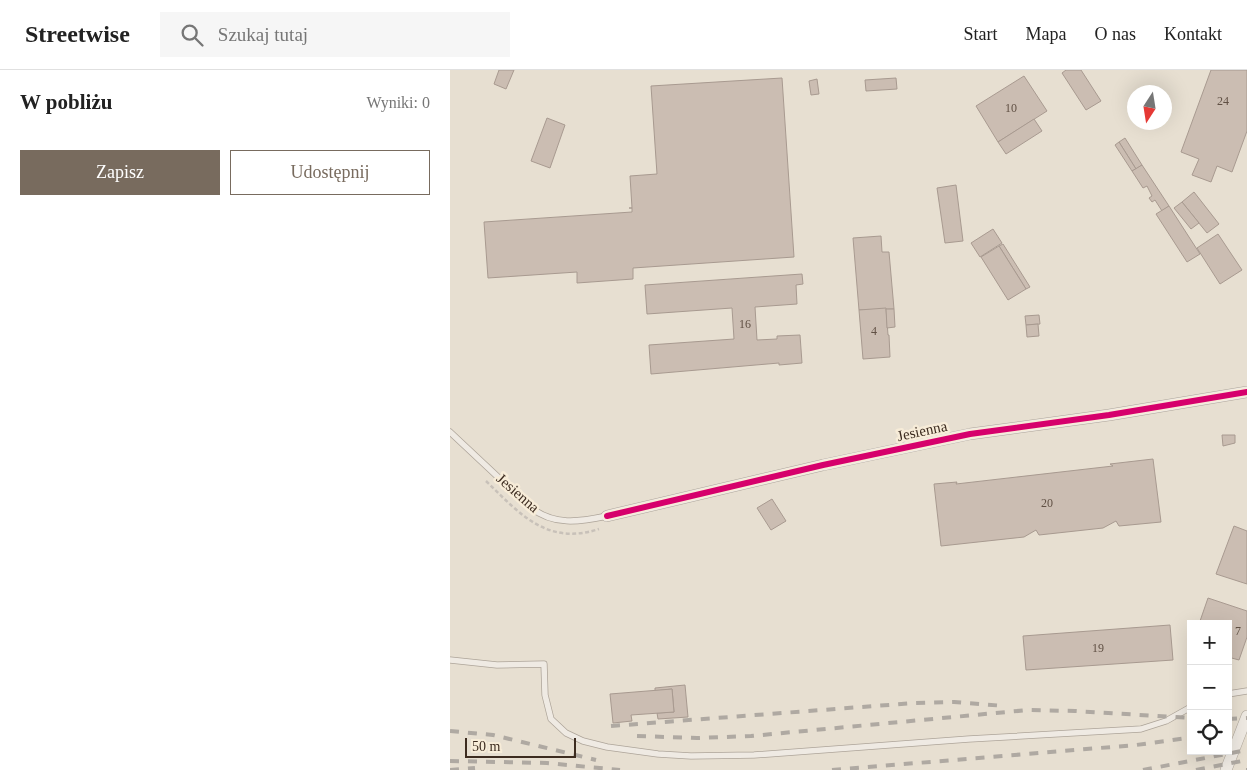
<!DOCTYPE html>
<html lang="pl">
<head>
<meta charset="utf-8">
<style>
	body { margin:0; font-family:Georgia,serif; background:#f6f6f6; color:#222 }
	.controls { position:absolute; right:15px; bottom:15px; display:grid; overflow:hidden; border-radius:0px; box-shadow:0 5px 20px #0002 }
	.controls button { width:45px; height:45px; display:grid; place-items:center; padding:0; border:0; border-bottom:1px solid #e0e0e0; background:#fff; color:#222; font:25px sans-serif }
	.compass { position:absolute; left:677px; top:15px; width:45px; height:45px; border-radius:50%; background:#fff; box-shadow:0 5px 20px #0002; rotate:192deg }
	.scale { position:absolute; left:15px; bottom:12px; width:111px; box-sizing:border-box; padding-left:5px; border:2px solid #3d2c20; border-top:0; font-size:14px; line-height:18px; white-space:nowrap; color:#3d2c20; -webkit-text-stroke:4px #f7ecd8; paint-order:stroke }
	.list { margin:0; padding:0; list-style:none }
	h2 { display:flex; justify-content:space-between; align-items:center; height:65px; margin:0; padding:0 20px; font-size:21px }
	h2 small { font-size:16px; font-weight:400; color:#767676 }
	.actions { display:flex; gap:10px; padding:15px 20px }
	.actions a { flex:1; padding:11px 0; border:1px solid #786b5e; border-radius:0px; text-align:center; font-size:18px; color:#786b5e }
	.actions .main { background:#786b5e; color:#fff }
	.icon { flex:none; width:28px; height:28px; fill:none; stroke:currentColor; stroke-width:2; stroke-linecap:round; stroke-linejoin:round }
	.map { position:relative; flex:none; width:797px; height:700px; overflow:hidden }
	header { display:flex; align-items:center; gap:30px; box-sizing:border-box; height:70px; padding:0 25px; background:#fff; border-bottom:1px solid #e0e0e0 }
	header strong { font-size:24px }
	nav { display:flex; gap:28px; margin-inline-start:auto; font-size:18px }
	.search { width:350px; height:45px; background:#f6f6f6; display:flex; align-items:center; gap:12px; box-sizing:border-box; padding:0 18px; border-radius:0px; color:#767676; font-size:19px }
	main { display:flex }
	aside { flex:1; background:#fff }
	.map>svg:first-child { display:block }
</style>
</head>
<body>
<header>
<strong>Streetwise</strong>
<div class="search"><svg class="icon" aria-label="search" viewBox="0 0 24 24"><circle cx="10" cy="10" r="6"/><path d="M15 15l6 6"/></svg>Szukaj tutaj</div>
<nav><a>Start</a><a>Mapa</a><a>O nas</a><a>Kontakt</a></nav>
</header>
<main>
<aside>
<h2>W pobliżu<small>Wyniki: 0</small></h2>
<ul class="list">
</ul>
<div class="actions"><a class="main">Zapisz</a><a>Udostępnij</a></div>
</aside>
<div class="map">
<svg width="797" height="700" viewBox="0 0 797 700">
	<rect width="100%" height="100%" fill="#e7dfd1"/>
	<!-- building -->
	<g fill="#cbbdb2" stroke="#a89a90">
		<path d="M49,0h15l-8,19 -12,-5z"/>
		<path d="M616,0h15l20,31 -15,9 -24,-37z"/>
		<path d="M761,0h36v61l-15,41 -15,-6 -6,16 -19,-7 7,-16 -18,-7z"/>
		<path d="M574,6l23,35 -49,31 -22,-36z"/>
		<path d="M332,8l12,179 -161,11v11l-56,4v-11l-89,6 -4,-56 148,-10v-4h-3h3l-2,-32 27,-2 -6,-88z"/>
		<path d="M446,8l1,11 -31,2 -1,-11z"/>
		<path d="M367,9l2,15 -8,1 -2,-14z"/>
		<path d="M97,48l18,7 -15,43 -19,-7z"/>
		<path d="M584,49l8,12 -36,23 -8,-12z"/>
		<path d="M675,68l17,27 -6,4 -17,-27z"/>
		<path d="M669,72l17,27 -4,2 -17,-26z"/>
		<path d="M692,95l27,41 -7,5 -7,-11 -3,2 -3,-4 3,-2 -5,-10 -4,2 -11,-17z"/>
		<path d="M506,115l7,56 -18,2 -8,-55z"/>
		<path d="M744,122l25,32 -12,9 -25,-31z"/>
		<path d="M732,132l17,21 -8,6 -17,-21z"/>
		<path d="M719,136l31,48 -13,8 -31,-48z"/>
		<path d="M543,159l9,14 -22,14 -9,-14z"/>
		<path d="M768,164l24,36 -22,14 -23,-36z"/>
		<path d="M431,166l1,16h7l5,57 -35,1 -6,-72z"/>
		<path d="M553,174l27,43 -4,2 -27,-43z"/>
		<path d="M549,176l27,43 -18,11 -27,-43z"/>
		<path d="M352,204l1,10 -7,1 1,19 -42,3 2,33 20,-1v-3l23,-1 2,28 -23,2v-2l-128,11 -2,-29 85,-6 -2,-31 -85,6 -2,-29z"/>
		<path d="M436,238l2,27h1l1,22 -27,2 -4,-49z"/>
		<path d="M436,239h8l1,18 -8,1z"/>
		<path d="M589,245l1,9 -14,1 -1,-9z"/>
		<path d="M588,254l1,12 -12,1 -1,-12z"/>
		<path d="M772,365h13v8l-12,3z"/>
		<path d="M703,389l8,63 -42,4 -3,-5 -13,7 -64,7 -3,-5 -12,7 -83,9 -7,-62 23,-2 -1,2 157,-18 -3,-2z"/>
		<path d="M322,429l14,22 -15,9 -14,-22z"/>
		<path d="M784,456l13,5v53l-31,-10z"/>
		<path d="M758,528l39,13v26l-8,23 -11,-3v-33h-29z"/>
		<path d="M720,555l3,35 -147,10 -3,-34z"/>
		<path d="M235,615l3,32 -30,2 -1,-6 17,-1 -2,-23 -17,2v-3z"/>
		<path d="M222,619l2,23 -43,3 1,6 -19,2 -3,-29z"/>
	</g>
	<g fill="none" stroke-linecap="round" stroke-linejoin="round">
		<!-- lane casing -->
		<g stroke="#ada499" stroke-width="7">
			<g id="lane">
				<path d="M0,362l80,75c24,19 49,15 77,9"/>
				<path d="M0,590l47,5 47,-1 1,31 6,24 15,14 17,8 24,6 51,7 33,2 63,-1 215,-16 172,-10 25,-8 25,-14"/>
				<path d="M778,624l19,-3"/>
			</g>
		</g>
		<!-- street casing -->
		<g stroke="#ada499" stroke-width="12">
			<g id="street">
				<path d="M157,446l216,-51 147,-31 139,-19 138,-23"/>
				<path d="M776,700l21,-54"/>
			</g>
		</g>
		<!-- path -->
		<path stroke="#c8c1b9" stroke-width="2.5" stroke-dasharray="4 2.5" stroke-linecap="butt" d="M36,411c34,33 61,65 113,48"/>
		<!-- lane -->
		<use href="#lane" stroke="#efeae3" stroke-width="5.5"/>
		<!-- street -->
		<use href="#street" stroke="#efeae3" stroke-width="11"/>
		<!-- rail -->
		<g stroke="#afa9a2" stroke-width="4" stroke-dasharray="9 9" stroke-linecap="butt">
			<path d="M778,649l19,-1"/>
			<path d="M161,656l303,-23 40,-1 51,4"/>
			<path d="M0,661l43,4 103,25"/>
			<path d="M187,666l60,2 54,-2 277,-26 47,1 116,7"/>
			<path d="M0,691l97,2 73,7"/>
			<path d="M0,700l25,-2"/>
			<path d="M382,700l304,-25 51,-7"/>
			<path d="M693,700l104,-20"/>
			<path d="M746,700l51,-10"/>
			<path d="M796,700h1"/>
		</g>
		<!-- cycleway casing -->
		<g stroke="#f7ecd8" stroke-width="9">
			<path id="cycleway" d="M157,446l216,-51 147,-31 139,-19 138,-23"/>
		</g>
		<!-- cycleway -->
		<use href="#cycleway" stroke="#d6006c" stroke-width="6"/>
	</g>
	<g text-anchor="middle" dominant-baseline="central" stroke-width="5" stroke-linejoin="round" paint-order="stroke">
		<!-- number labels -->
		<g font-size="12" fill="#605044">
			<text x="773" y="31">24</text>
			<text x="561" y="38">10</text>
			<text x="295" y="254">16</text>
			<text x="424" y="261">4</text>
			<text x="597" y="433">20</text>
			<text x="788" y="561">7</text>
			<text x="648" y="578">19</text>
		</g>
		<!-- street labels -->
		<g font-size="15" fill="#3d2c20" stroke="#f7ecd8">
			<text transform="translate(472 361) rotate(-12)">Jesienna</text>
			<text transform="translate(68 423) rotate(41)">Jesienna</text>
		</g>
	</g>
</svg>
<div class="controls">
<button>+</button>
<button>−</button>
<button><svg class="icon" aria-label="locate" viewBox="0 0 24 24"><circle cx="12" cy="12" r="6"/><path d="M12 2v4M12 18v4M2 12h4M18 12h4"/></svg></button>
</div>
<svg class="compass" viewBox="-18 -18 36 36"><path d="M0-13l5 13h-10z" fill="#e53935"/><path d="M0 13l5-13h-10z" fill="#767676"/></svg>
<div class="scale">50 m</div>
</div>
</main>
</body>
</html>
